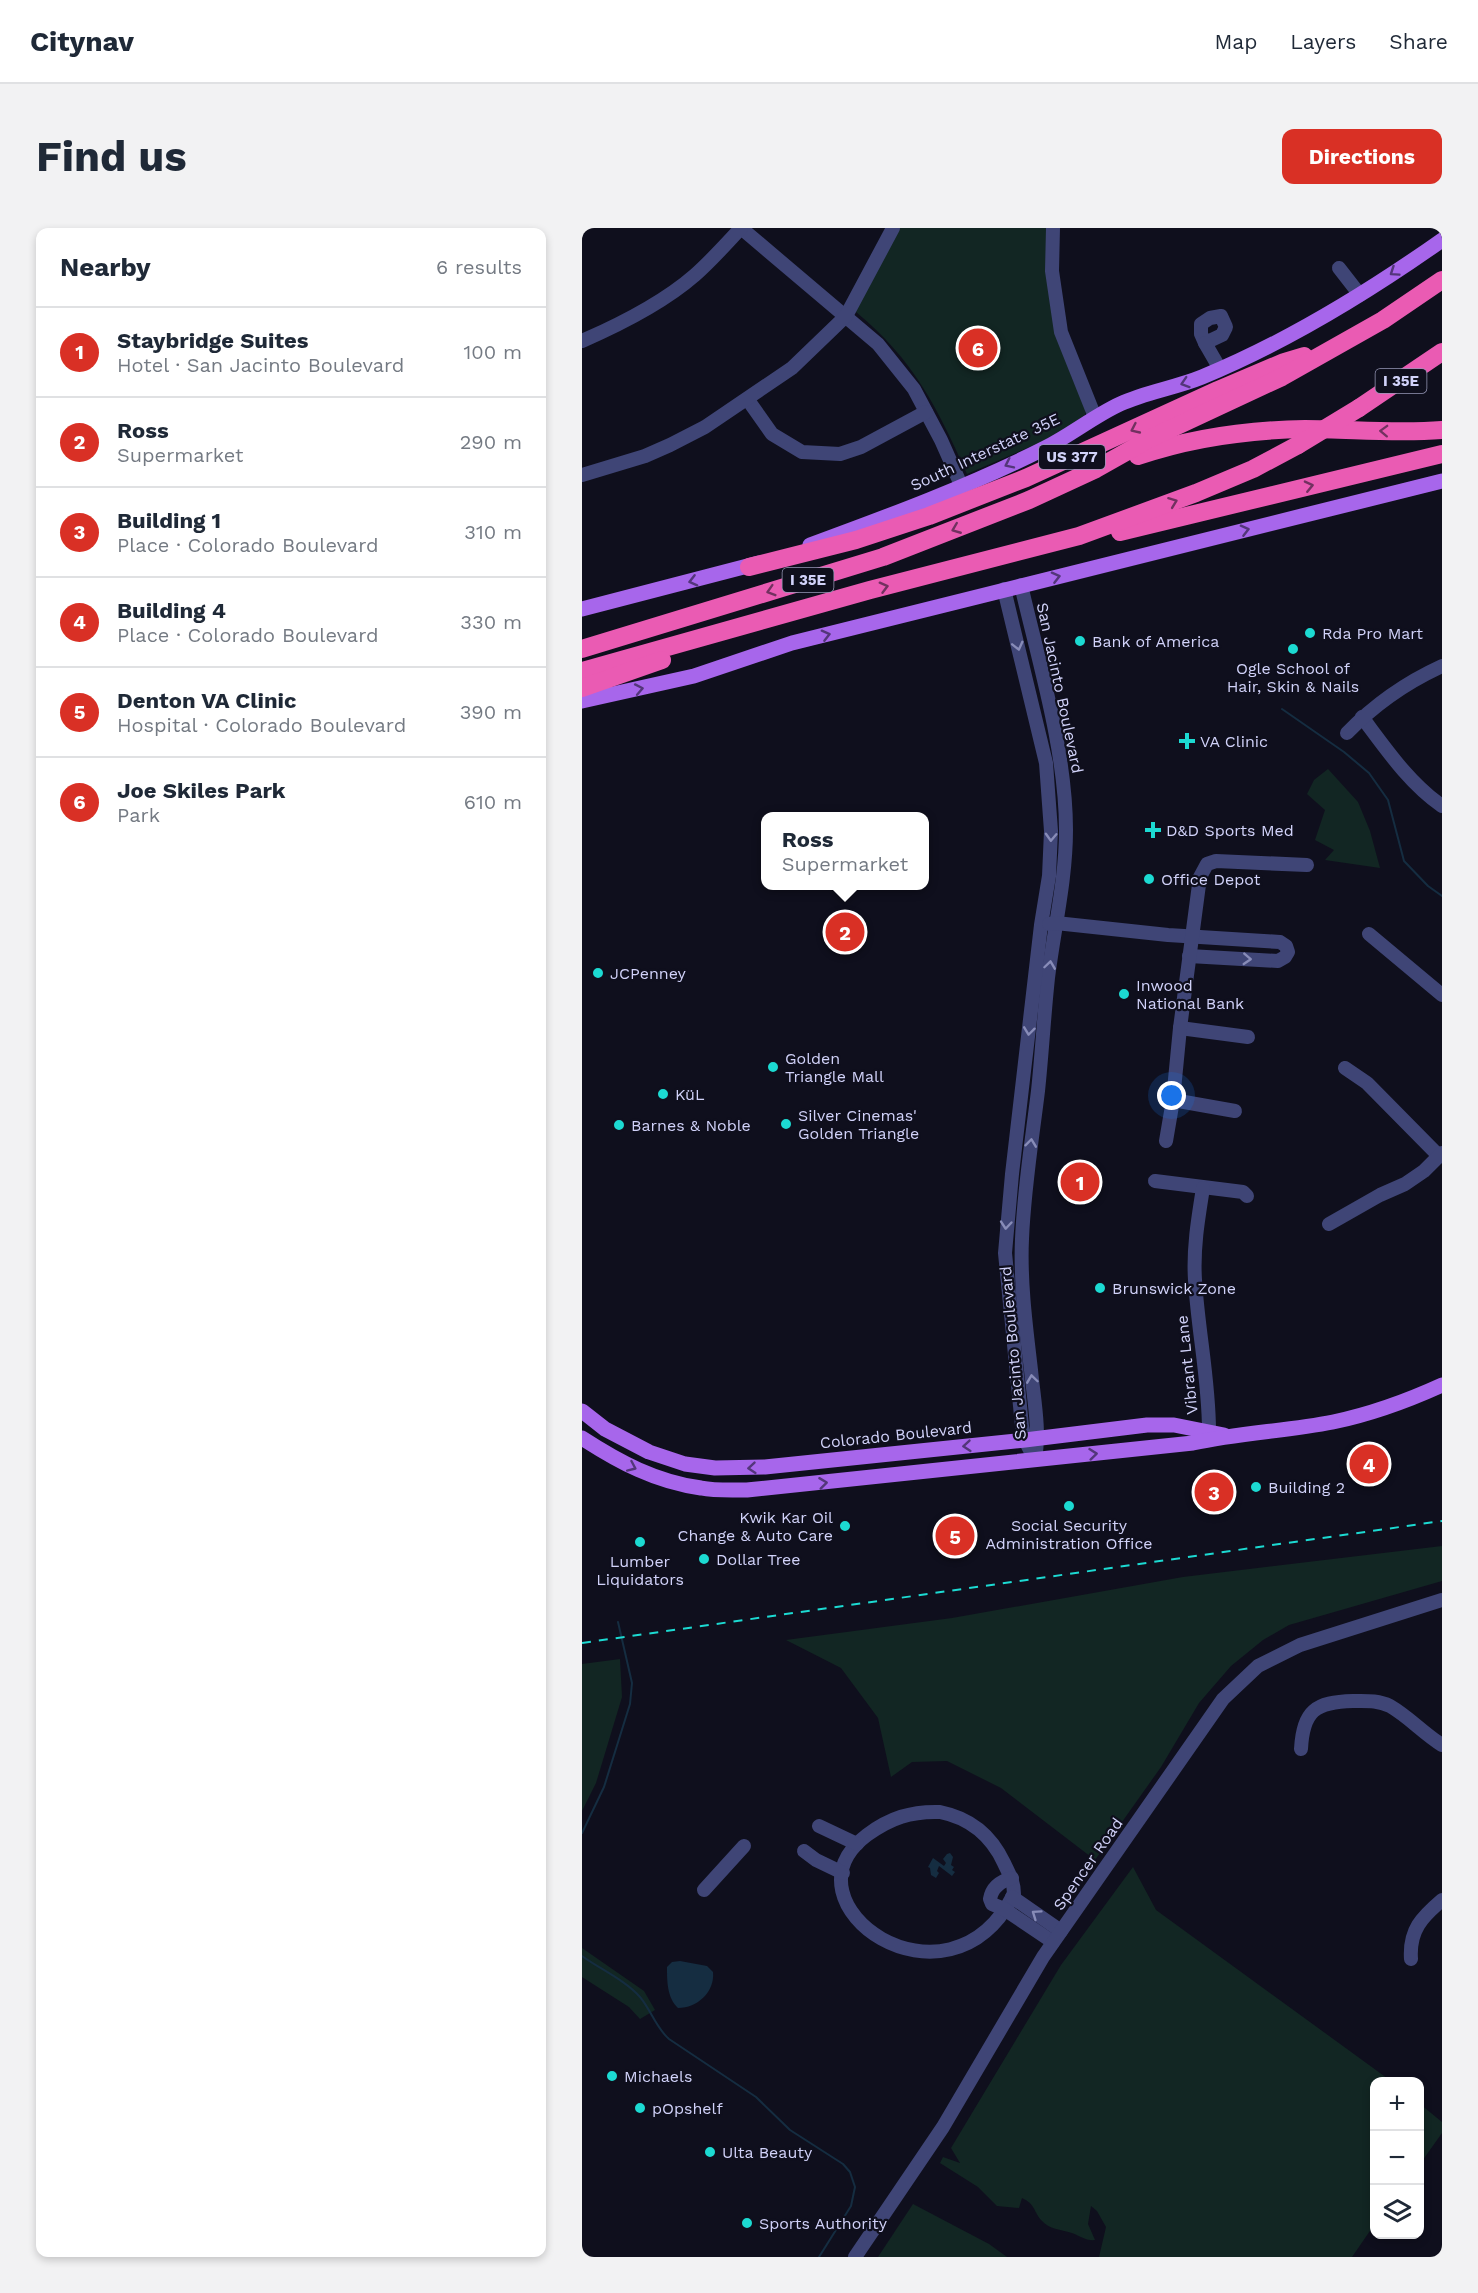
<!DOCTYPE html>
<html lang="en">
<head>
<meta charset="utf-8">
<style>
	body { margin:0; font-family:"Work Sans",sans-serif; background:#f2f2f3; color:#1f2937 }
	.controls { position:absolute; right:18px; bottom:18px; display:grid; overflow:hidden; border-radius:12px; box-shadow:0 3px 9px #0003 }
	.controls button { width:54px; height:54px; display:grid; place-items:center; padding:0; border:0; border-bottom:2px solid #e0e1e3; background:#fff; color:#1f2937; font:30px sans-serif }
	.you { position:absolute; left:590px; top:868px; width:21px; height:21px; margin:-15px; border:4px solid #fff; border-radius:50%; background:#1a73e8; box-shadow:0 0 0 9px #1a73e833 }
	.badge { display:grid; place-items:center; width:39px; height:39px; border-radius:50%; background:#d93025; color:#fff; font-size:20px; font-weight:700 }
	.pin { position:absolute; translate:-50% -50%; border:3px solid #fff; box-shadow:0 2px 6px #0006 }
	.popup { position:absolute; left:179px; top:584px; width:168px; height:78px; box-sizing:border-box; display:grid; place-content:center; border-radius:12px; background:#fff; filter:drop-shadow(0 2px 4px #0005); font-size:20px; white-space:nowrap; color:#747a83 }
	.popup b { font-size:22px; color:#1f2937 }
	.popup::after { content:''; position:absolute; left:50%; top:100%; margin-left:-12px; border:12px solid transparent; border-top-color:#fff }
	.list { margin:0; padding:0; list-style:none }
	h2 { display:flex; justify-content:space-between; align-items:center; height:78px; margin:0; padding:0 24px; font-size:26px }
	h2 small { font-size:20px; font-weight:400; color:#747a83 }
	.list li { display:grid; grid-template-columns:39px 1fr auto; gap:18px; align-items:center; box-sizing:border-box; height:90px; padding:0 24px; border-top:2px solid #e0e1e3 }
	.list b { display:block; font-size:22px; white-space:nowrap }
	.list p { margin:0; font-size:20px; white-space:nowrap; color:#747a83 }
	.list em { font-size:20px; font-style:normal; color:#747a83 }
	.icon { flex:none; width:33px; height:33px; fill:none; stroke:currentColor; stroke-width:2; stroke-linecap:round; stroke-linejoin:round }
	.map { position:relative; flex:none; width:860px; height:2029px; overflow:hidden; border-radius:12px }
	header { display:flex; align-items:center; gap:36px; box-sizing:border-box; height:84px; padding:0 30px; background:#fff; border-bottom:2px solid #e0e1e3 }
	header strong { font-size:28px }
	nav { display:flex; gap:33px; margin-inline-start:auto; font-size:21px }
	.intro { display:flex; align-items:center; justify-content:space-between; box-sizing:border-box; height:144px; padding:0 36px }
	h1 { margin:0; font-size:42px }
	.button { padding:15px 27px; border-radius:12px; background:#d93025; color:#fff; font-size:21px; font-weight:700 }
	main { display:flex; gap:36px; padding:0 36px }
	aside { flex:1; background:#fff; border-radius:12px; box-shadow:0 3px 9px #0003 }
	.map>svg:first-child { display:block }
</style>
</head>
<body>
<header>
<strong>Citynav</strong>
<nav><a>Map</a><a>Layers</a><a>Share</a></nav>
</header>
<div class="intro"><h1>Find us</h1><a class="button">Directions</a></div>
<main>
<aside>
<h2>Nearby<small>6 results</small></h2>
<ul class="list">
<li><span class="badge">1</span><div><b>Staybridge Suites</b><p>Hotel · San Jacinto Boulevard</p></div><em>100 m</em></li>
<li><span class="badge">2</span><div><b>Ross</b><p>Supermarket</p></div><em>290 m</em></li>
<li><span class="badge">3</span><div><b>Building 1</b><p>Place · Colorado Boulevard</p></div><em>310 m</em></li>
<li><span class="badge">4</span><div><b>Building 4</b><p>Place · Colorado Boulevard</p></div><em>330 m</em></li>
<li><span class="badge">5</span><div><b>Denton VA Clinic</b><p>Hospital · Colorado Boulevard</p></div><em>390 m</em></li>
<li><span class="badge">6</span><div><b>Joe Skiles Park</b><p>Park</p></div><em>610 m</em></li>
</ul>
</aside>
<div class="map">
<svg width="860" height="2029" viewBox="0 0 860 2029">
	<rect width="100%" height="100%" fill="#0f0f1d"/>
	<!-- green -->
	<g fill="#122623">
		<path d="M318,0h149l8,104 15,46 14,30 -1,9 -44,25 -74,32c-30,-67 -53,-114 -111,-162l2,-10z"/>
		<path d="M746,541l30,33 12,29 10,37 -55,-8 9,-10 -19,-10 10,-30 -18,-16 7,-14z"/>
		<path d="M860,1318v35l-153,44 -26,15 -32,26 -32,37 -38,64 -66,93 -94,-72 -54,-27 -35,1 -21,15 -13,-59 -37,-50 -55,-28 166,-22 231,-41z"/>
		<path d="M38,1431l2,38 -26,86 -14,28v-147z"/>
		<path d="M551,1639l23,43 235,171 -17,1v143l-22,32h-253l7,-30 -9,-16 -6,-5 -3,18 7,16c-9,1 -15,-4 -23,-7 -12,-4 -22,-3 -31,-13 -8,-10 -6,-16 -19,-22l-3,10 -22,-2 -19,-19 -38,-24 3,-6 17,6 -9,-15 110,-183z"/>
		<path d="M0,1720l62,43 11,19 -15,9 -11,-12 -47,-30z"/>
		<path d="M838,1876l22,18v11l-22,31z"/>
		<path d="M331,1976l76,40 18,13h-129z"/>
	</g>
	<!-- water -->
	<g fill="#152d41">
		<path d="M368,1625l3,4 -2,8 3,2 -2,3 3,2 -3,4 -13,-10 -2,5 2,2 -3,5 -5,-3 -1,-7 -2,-1 5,-9 11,8 2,-3 -3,-4 4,-5z"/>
		<path d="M98,1733l27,5 6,6c2,20 -16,36 -35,36 -11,-10 -11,-27 -11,-41l5,-5z"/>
	</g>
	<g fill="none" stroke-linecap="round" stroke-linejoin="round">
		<!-- stream -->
		<g stroke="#152d41" stroke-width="2">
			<path d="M700,481l62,43 25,21 19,27 16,61 24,25 14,10"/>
			<path d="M0,1605l22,-46 26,-83 2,-21 -14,-61"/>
			<path d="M0,1728c18,13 43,24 58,41 11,13 16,31 29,42l87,58 34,33 53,34 7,8 5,15 -4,19 -32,51"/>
		</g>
		<!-- minor -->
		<g stroke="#3f4576" stroke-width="14">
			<path d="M159,0l137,116 36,45 27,51 20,45"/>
			<path d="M471,0l-1,43 9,61 34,85"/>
			<path d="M757,40l21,27"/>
			<path d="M639,88l5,11 -4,8 -17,8 -4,-9v-10l9,-6z"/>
			<path d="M0,113c39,-17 81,-38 113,-66 16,-14 31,-31 46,-47"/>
			<path d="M623,115l15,26"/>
			<path d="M166,172l24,34 30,18 38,2 21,-7 65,-35"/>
			<path d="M0,247l63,-19 25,-11 35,-18 87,-59 54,-52 47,-88"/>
			<path d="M439,357c18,78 45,166 45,245 0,50 -12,99 -18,148 -4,37 -6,75 -10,113 -6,49 -14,98 -16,148 -2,43 4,88 9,131 3,31 9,59 4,90"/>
			<path d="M422,361l42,174 5,68 -2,45 -8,49 -29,249 -7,79 17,173 3,14 5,10"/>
			<path d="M780,489c24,32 47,66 80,89"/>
			<path d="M765,505c26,-27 60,-51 95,-67"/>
			<path d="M467,696l7,-1 112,12 112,7 6,4 2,6 -3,5 -7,4 -89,-5"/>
			<path d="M787,706l73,61"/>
			<path d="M598,800l68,9"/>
			<path d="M763,840l22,15 72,73"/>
			<path d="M591,872l62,11"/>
			<path d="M584,913l7,-41 7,-72 20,-151 7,-13 9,-3 91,4"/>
			<path d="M573,953l88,11 4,4"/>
			<path d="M621,960c-5,31 -10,61 -8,92 3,51 14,100 14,151"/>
			<path d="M747,996l51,-29 25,-11 19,-13 18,-18"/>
			<path d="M719,1521c2,-38 14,-47 52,-48 13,0 25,-1 37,5 19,11 33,27 52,39"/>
			<path d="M358,1584c30,6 51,23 64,51 5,11 10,18 10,31 -66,130 -238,9 -147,-59 23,-17 44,-24 73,-23z"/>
			<path d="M237,1598l38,18"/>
			<path d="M222,1623l12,9 27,13"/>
			<path d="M430,1650c-11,3 -20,9 -22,21l2,5 12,5 49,33"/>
			<path d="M122,1662l40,-44"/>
			<path d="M430,1669l49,34"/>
			<path d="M829,1731c-2,-29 11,-42 31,-59"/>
			<path d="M273,2029l88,-130 100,-170 180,-258 35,-33 42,-21 142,-45"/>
		</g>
		<!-- major -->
		<g stroke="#a766eb" stroke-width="15">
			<path d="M228,317c79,-29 160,-59 235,-97 26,-13 49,-32 75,-44 26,-12 55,-16 82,-27 85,-35 165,-84 240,-137"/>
			<path d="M0,381l177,-46"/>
			<path d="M0,473l112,-25 98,-33 650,-162"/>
			<path d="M0,1183l23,18 44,23 36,12 30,4 50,-1 260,-27 122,-15h27l50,10"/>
			<path d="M0,1210c37,24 74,44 119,50 15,3 31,2 46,2l446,-47c46,-10 94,-12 140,-21 38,-8 74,-21 109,-37"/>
		</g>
		<!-- highway -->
		<g stroke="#ea5bb3" stroke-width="18">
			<path d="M777,180l83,-56"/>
			<path d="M556,228c53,-18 110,-26 167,-27 46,0 91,5 137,1"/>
			<path d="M538,304l322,-78"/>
			<path d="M167,339l107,-27 73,-24 97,-38 192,-88 66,-28 20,-6"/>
			<path d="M0,421l301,-92 146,-57 67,-31 55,-31 131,-61 101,-57 59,-40"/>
			<path d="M0,443l288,-81 209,-54 117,-43 57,-24 45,-24"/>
			<path d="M0,460l80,-28"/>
		</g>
		<!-- rail -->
		<path stroke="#1cdad2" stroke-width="2" stroke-dasharray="9 8" stroke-linecap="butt" d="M0,1415l860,-122"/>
		<!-- highway-bridge -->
		<path stroke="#ea5bb3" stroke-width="18" d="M716,217l61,-37"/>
	</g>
	<!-- one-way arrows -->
	<defs><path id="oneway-chevron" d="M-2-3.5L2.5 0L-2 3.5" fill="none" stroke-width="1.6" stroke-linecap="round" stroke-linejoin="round" transform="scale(1.5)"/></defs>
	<g stroke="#53367a">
		<use href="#oneway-chevron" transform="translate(812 44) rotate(146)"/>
		<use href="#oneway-chevron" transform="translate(603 155) rotate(162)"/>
		<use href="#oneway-chevron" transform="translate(427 236) rotate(154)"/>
		<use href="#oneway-chevron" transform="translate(663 302) rotate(-14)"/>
		<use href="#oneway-chevron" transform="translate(474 349) rotate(-14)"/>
		<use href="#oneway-chevron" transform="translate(111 353) rotate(166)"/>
		<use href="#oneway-chevron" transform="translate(244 407) rotate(-14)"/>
		<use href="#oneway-chevron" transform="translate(57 461) rotate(-11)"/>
		<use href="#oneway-chevron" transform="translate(385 1218) rotate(175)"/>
		<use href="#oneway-chevron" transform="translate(511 1226) rotate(-6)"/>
		<use href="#oneway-chevron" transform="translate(50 1239) rotate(24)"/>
		<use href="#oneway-chevron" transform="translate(170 1240) rotate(175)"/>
		<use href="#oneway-chevron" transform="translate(241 1255) rotate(-7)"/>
	</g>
	<g stroke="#723160">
		<use href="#oneway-chevron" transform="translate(553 201) rotate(155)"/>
		<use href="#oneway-chevron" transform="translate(802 203) rotate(-178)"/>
		<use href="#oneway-chevron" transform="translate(727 258) rotate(-13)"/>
		<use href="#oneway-chevron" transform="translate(591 274) rotate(-21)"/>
		<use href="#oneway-chevron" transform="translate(374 301) rotate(158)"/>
		<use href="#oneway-chevron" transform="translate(302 359) rotate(-15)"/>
		<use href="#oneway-chevron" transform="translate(189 363) rotate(163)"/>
	</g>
	<g stroke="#888cb8">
		<use href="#oneway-chevron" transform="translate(436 418) rotate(76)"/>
		<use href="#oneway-chevron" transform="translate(469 609) rotate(92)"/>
		<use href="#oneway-chevron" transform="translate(665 731) rotate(3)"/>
		<use href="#oneway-chevron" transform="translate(468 737) rotate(-82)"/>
		<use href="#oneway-chevron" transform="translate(447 803) rotate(97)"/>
		<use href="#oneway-chevron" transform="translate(449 915) rotate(-83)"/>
		<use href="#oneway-chevron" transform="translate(424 997) rotate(95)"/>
		<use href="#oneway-chevron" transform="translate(450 1151) rotate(-98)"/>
		<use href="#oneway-chevron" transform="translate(454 1686) rotate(-145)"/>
	</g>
	<!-- markers -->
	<g fill="#1cdad2" stroke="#0f0f1d" stroke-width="2">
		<circle cx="728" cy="405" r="6"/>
		<circle cx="498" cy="413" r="6"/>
		<circle cx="711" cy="421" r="6"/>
		<path d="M602 504h6v6h6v6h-6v6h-6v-6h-6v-6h6z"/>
		<path d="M568 593h6v6h6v6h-6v6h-6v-6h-6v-6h6z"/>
		<circle cx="567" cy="651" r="6"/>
		<circle cx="16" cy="745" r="6"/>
		<circle cx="542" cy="766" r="6"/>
		<circle cx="191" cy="839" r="6"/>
		<circle cx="81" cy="866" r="6"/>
		<circle cx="204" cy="896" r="6"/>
		<circle cx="37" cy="897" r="6"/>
		<circle cx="518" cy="1060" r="6"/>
		<circle cx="674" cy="1259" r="6"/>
		<circle cx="487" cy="1278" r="6"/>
		<circle cx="263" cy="1298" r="6"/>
		<circle cx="58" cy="1314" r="6"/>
		<circle cx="122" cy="1331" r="6"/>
		<circle cx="30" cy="1848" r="6"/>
		<circle cx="58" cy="1880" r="6"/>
		<circle cx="128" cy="1924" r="6"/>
		<circle cx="165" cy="1995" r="6"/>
	</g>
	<g text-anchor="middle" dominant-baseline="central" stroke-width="4.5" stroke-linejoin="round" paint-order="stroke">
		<!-- shield labels -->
		<g fill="#0f0f1d" stroke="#9798b7" stroke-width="1.5">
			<rect x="793.5" y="141" width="51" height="24" rx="4.5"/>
			<rect x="457" y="217" width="66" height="24" rx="4.5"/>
			<rect x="200.5" y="340" width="51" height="24" rx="4.5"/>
		</g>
		<g font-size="15" font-weight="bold" fill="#d1d2f9">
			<text x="819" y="153">I 35E</text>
			<text x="490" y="229">US 377</text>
			<text x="226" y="352">I 35E</text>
		</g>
		<!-- street labels -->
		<g font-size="16" fill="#d1d2f9" stroke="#0f0f1d">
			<text transform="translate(403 224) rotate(-25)">South Interstate 35E</text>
			<text transform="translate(478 460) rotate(78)">San Jacinto Boulevard</text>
			<text transform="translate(431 1125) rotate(-95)">San Jacinto Boulevard</text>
			<text transform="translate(605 1137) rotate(-96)">Vibrant Lane</text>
			<text transform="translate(314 1207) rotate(-6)">Colorado Boulevard</text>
			<text transform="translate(506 1636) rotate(-55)">Spencer Road</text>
		</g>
		<!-- poi labels -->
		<g font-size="16" fill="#d1d2f9" stroke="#0f0f1d" text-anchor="start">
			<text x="740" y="405">Rda Pro Mart</text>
			<text x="510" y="413">Bank of America</text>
			<text x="711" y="440" text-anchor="middle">Ogle School of<tspan x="711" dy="18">Hair, Skin &amp; Nails</tspan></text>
			<text x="618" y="513">VA Clinic</text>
			<text x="584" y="602">D&amp;D Sports Med</text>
			<text x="579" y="651">Office Depot</text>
			<text x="28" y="745">JCPenney</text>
			<text x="554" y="757">Inwood<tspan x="554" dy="18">National Bank</tspan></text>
			<text x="203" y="830">Golden<tspan x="203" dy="18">Triangle Mall</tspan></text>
			<text x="93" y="866">KüL</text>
			<text x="216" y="887">Silver Cinemas'<tspan x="216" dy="18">Golden Triangle</tspan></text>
			<text x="49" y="897">Barnes &amp; Noble</text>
			<text x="530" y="1060">Brunswick Zone</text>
			<text x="686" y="1259">Building 2</text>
			<text x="251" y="1289" text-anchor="end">Kwik Kar Oil<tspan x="251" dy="18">Change &amp; Auto Care</tspan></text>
			<text x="487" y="1297" text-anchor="middle">Social Security<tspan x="487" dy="18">Administration Office</tspan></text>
			<text x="134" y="1331">Dollar Tree</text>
			<text x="58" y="1333" text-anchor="middle">Lumber<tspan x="58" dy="18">Liquidators</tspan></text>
			<text x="42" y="1848">Michaels</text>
			<text x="70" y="1880">pOpshelf</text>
			<text x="140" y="1924">Ulta Beauty</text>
			<text x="177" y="1995">Sports Authority</text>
		</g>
	</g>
</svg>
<div class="controls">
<button>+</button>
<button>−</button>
<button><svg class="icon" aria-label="layers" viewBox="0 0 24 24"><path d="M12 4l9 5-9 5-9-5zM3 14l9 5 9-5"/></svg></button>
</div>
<div class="you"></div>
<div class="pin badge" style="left:498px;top:954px">1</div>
<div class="pin badge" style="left:263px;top:704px">2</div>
<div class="popup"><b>Ross</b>Supermarket</div>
<div class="pin badge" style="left:632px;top:1264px">3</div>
<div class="pin badge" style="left:787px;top:1236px">4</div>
<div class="pin badge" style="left:373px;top:1308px">5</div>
<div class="pin badge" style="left:396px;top:120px">6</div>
</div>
</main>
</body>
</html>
